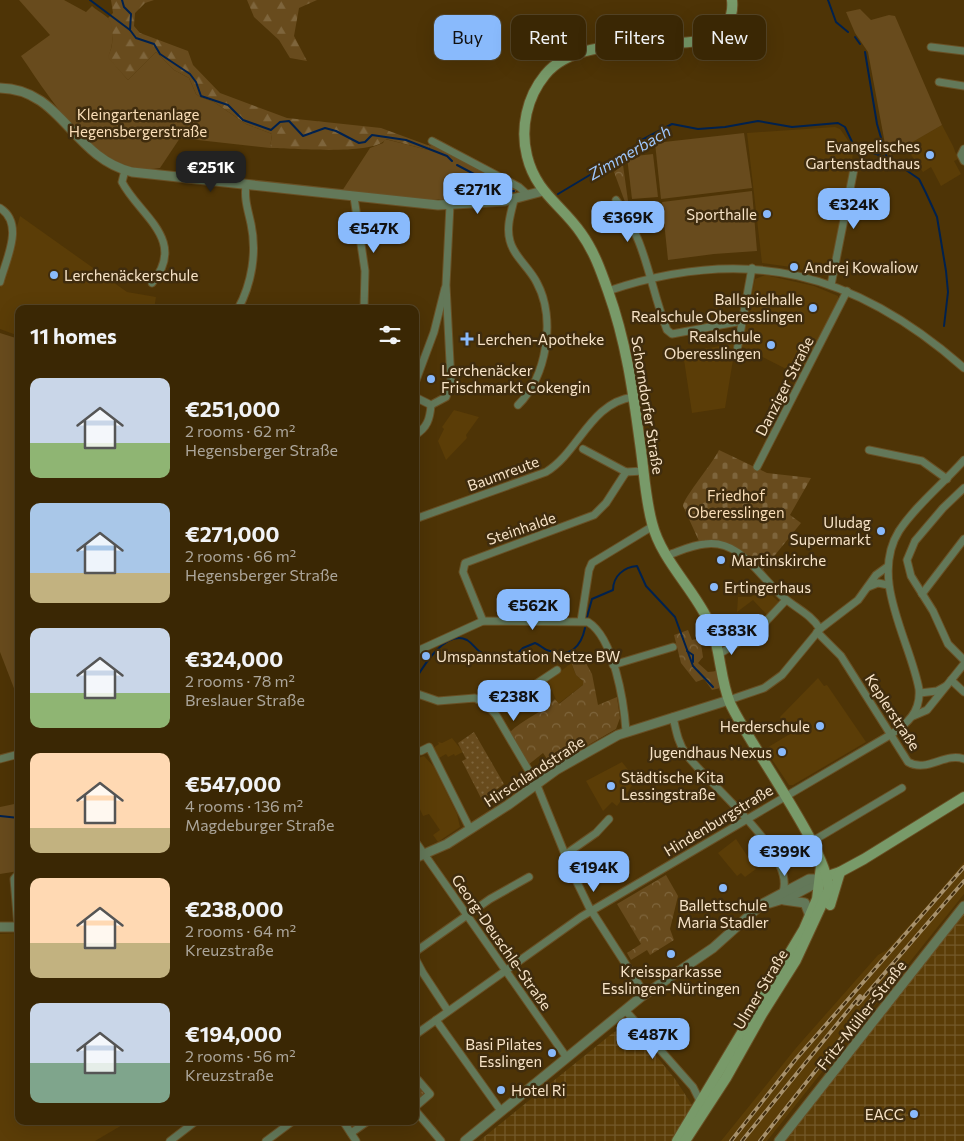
<!DOCTYPE html>
<html lang="en">
<head>
<meta charset="utf-8">
<style>
	body { margin:0; font-family:Commissioner,sans-serif; background:#412f0e; color:#f1f3f6; height:100vh; display:flex; flex-direction:column; font-size:19px; white-space:nowrap }
	* { box-sizing:border-box; margin:0 }
	p { font-size:16px; color:#aba59a }
	.icon { flex:none; width:28px; height:28px; fill:none; stroke:currentColor; stroke-width:2; stroke-linecap:round; stroke-linejoin:round }
	.map { position:relative; flex:1; overflow:hidden }
	.panel { position:absolute; left:15px; top:305px; width:404px; height:820px; display:flex; flex-direction:column; background:#3a2704; border-radius:10px; box-shadow:0 5px 20px #0002,0 0 0 1px #544426 }
	.panel>* { flex:none }
	.guide { position:absolute; left:434px; top:15px; width:455px; height:45px; display:flex; gap:10px }
	.price { position:absolute; translate:-50% -42px; padding:0 11px; border-radius:10px; background:#89bafc; color:#111; font-size:16px; line-height:32px; filter:drop-shadow(0 1px 2px #0008) }
	.price::after { content:''; position:absolute; left:50%; top:30px; width:15px; height:11px; margin-left:-8px; background:inherit; clip-path:polygon(0 0,100% 0,50% 100%) }
	.price.on { background:#222; color:#fff }
	ul { padding:0; list-style:none }
	li { display:flex; align-items:center; gap:15px; height:125px; padding:0 15px }
	li span { display:grid; place-items:center; flex:none; width:140px; height:100px; border-radius:10px; color:#555 }
	li>.icon { margin-inline-start:auto }
	span .icon { width:60px; height:60px; fill:#fffc; stroke-width:1 }
	li b { font-size:21px }
	h2 { display:flex; justify-content:space-between; align-items:center; height:60px; padding:0 15px; font-size:21px }
	.tag { padding:0 18px; border-radius:10px; background:#3a2704; box-shadow:0 5px 20px #0002,0 0 0 1px #544426; font-size:18px; line-height:45px }
	.tag.on { background:#89bafc; color:#111 }
	.map>svg:first-child { display:block }
	.built { fill:#5b3d07 }
	.industrial { fill:url(#industrial-grid) }
	.grass { fill:url(#grass-dots) }
	.forest { fill:url(#forest-firs) }
	.cemetery { fill:url(#cemetery-stones) }
	.park { fill:url(#park-crowns) }
	.garden { fill:#684b1d }
	.lines { fill:none; stroke-linecap:round; stroke-linejoin:round }
	.stream { stroke:#00214e; stroke-width:2 }
	.minor-casing { stroke:#695025; stroke-width:9 }
	.tertiary-casing { stroke:#695025; stroke-width:11 }
	.secondary-casing { stroke:#695025; stroke-width:12 }
	.minor { stroke:#637859; stroke-width:7 }
	.tertiary { stroke:#637859; stroke-width:9 }
	.secondary { stroke:#789a69; stroke-width:10 }
	.rail-casing { stroke:#a7916c; stroke-width:4 }
	.rail { stroke:#3f2c0e; stroke-width:2; stroke-dasharray:5.5; stroke-linecap:butt }
	.poi-dot { fill:#89bafc; stroke:#3f2c0e; stroke-width:2 }
	.labels { text-anchor:middle; dominant-baseline:central; stroke-width:5; stroke-linejoin:round; paint-order:stroke }
	.park-label { font-size:15px; fill:#fadeb8; stroke:#3f2c0e }
	.poi-label { font-size:15px; fill:#f7e3c7; stroke:#3f2c0e; text-anchor:end }
	.street-label { font-size:15px; fill:#f7e3c7; stroke:#3f2c0e }
	.water-label { font-size:16px; font-style:italic; fill:#9ec6fc; stroke:#3f2c0e }
</style>
</head>
<body>
<div class="map">
<svg width="964" height="1141" viewBox="0 0 964 1141">
	<defs>
		<pattern id="industrial-grid" width="8" height="8" patternUnits="userSpaceOnUse" patternTransform="scale(1.25)"><rect width="8" height="8" fill="#5b3d07"/><path d="M0 4h8M4 0v8" fill="none" stroke="#73592a"/></pattern>
		<pattern id="grass-dots" width="8" height="8" patternUnits="userSpaceOnUse" patternTransform="scale(1.25)"><rect width="8" height="8" fill="#684b1d"/><path d="M2 2h.1M6 6h.1" fill="none" stroke="#7e653c" stroke-width="1.8" stroke-linecap="round"/></pattern>
		<pattern id="forest-firs" width="22" height="20" patternUnits="userSpaceOnUse" patternTransform="scale(1.25)"><rect width="22" height="20" fill="#684b1d"/><path d="M5 1l3.5 6h-7zM16 11l3.5 6h-7z" fill="#7e653c"/></pattern>
		<pattern id="cemetery-stones" width="16" height="16" patternUnits="userSpaceOnUse" patternTransform="scale(1.25)"><rect width="16" height="16" fill="#684b1d"/><path d="M2 7V4a2 2 0 0 1 4 0v3zM10 15v-3a2 2 0 0 1 4 0v3z" fill="#7e653c"/></pattern>
		<pattern id="park-crowns" width="20" height="18" patternUnits="userSpaceOnUse" patternTransform="scale(1.25)"><rect width="20" height="18" fill="#684b1d"/><path d="M2 6a3 3 0 1 1 6 0M12 15a3 3 0 1 1 6 0" fill="none" stroke="#7e653c"/></pattern>
	</defs>
	<rect width="100%" height="100%" fill="#4e3406"/>
	<!-- built -->
	<g class="built">
		<path d="M942 125 953 146 958 159 954 161 961 174 941 186 931 167 923 172 905 146Z"/>
		<path d="M835 127 840 129 854 149 829 275 827 276 791 267 762 263 747 133Z"/>
		<path d="M20 216 127 292 156 297 154 309H19V336L0 329V288Z"/>
		<path d="M765 275 814 286 838 296V302L800 376 741 346 734 354 725 408 692 413 683 353 735 343 743 336 755 279Z"/>
		<path d="M454 410 479 417 466 435 467 438 446 460 438 441 444 429 442 427Z"/>
		<path d="M763 587 779 602 778 608 769 617 753 600 737 612 738 597H751Z"/>
		<path d="M571 663 576 675 583 681V685L558 704 548 682Z"/>
		<path d="M818 678 824 686 827 685 866 742 793 785H789L765 749 790 734 780 717Z"/>
		<path d="M452 738 463 752 455 756 454 754 448 757 446 754 439 758 433 748 439 744 438 742 442 743Z"/>
		<path d="M424 756 434 767 457 814 460 827 438 842 433 835 440 830 429 814 423 816 415 798V759Z"/>
		<path d="M622 762 636 780 617 806 612 802 603 811 586 781Z"/>
		<path d="M736 839 756 869 745 877 741 873 737 876 718 853Z"/>
		<path d="M964 862V894L767 1141H721L796 1048 878 955 887 950 933 899Z"/>
		<path d="M19 933V1121H129L95 1141H0V934Z"/>
	</g>
	<!-- industrial -->
	<g class="industrial">
		<path d="M964 913V1141H785L830 1084Z"/>
		<path d="M632 1026 675 1079 692 1105 671 1141H479L614 1032Z"/>
	</g>
	<!-- grass -->
	<g class="grass">
		<path d="M474 732 504 784 482 800 462 761 466 759 458 743Z"/>
		<path d="M418 1083 427 1094 415 1105V1086Z"/>
	</g>
	<!-- forest -->
	<g class="forest">
		<path d="M111 0H154L145 3 135 13 134 26 140 33 188 51 193 65 220 93 287 118 381 128 430 146 428 150 386 139C374 156 291 148 270 148L272 134 246 124 214 102 200 97 196 94 189 78 174 70 156 52 128 80 107 57C115 46 113 30 108 18L113 13Z"/>
		<path d="M247 0H317L299 8 294 36 307 61 290 58 279 40 254 17Z"/>
	</g>
	<!-- cemetery -->
	<path class="cemetery" d="M719 450 767 473 811 478 790 515 801 523 762 571C744 550 727 539 699 541L683 506C684 497 713 463 719 450Z"/>
	<!-- park -->
	<g class="park">
		<path d="M623 165 628 201 625 202 614 172Z"/>
		<path d="M688 630 692 640 700 638 703 657 698 663 708 672 718 671 720 688 712 690 704 679 696 682 681 663 674 635Z"/>
		<path d="M582 656 592 674 598 705 617 697 620 718 616 729 552 766 543 753 528 765 509 733C523 719 542 713 555 699L559 704 583 685V681L576 675 571 662Z"/>
		<path d="M666 875 678 896 670 929 674 940 650 955 647 950 631 960 627 953 641 944 617 904Z"/>
	</g>
	<!-- garden -->
	<g class="garden">
		<path d="M19 0H64L86 12 92 6C96 10 104 14 108 18 115 27 113 48 108 57L128 80 156 52 174 70 189 78 196 94 200 97 214 102 246 124 272 134 270 148 180 138 160 168C99 178 51 100 21 56L50 35Z"/>
		<path d="M860 9 871 20 889 15 895 16 942 125 890 155 885 144 868 52 855 33 846 12Z"/>
		<path d="M744 133 752 188 661 199 655 143Z"/>
		<path d="M385 139 428 150 432 143 517 187 516 192 453 199H426L342 191 370 148 383 143Z"/>
		<path d="M653 154 658 197 632 199 627 157Z"/>
		<path d="M752 191 757 251 714 254 668 260 662 202Z"/>
		<path d="M0 333 19 339V695L17 696 0 652Z"/>
		<path d="M19 803V871L0 874V807Z"/>
	</g>
	<g class="lines">
		<!-- stream -->
		<g class="stream">
			<path d="M90 0 130 30"/>
			<path d="M122 0 124 7 131 14 130 30 136 38 154 44 160 54 190 74 196 82 201 96 228 105 243 120 271 130 280 122 289 121 303 136 325 128 336 131 359 143 365 142 372 135 406 140 447 156 452 161"/>
			<path d="M828 0 836 22 848 32"/>
			<path d="M855 37 860 44"/>
			<path d="M865 52 877 124 887 158"/>
			<path d="M457 165 474 174 486 187 501 192 514 191"/>
			<path d="M558 194 635 148 638 142 672 124 698 129 725 127 758 121 792 127 838 123 845 127 854 146 887 158 893 165 903 168 919 179 926 193 937 217 946 271 948 292 944 326"/>
			<path d="M587 617 592 599 613 590C613 576 624 567 637 566L646 586 675 617 693 666 713 687"/>
			<path d="M687 651 693 655V662"/>
			<path d="M415 680C424 665 446 629 467 640 472 643 475 648 479 651 487 657 504 659 514 657L523 648 535 643C541 645 544 650 550 651 570 658 581 647 585 628"/>
			<path d="M0 816 19 818"/>
		</g>
		<!-- minor casing -->
		<g class="minor-casing">
			<g id="minor">
				<path d="M931 47 964 51"/>
				<path d="M939 82 964 86"/>
				<path d="M432 141 519 187 528 195"/>
				<path d="M964 149 961 155 964 161"/>
				<path d="M125 170 122 182C139 215 188 240 152 283"/>
				<path d="M354 197 365 271 364 309"/>
				<path d="M514 200C511 213 506 227 510 241 514 257 530 268 537 283 556 318 547 377 518 405"/>
				<path d="M616 200C647 242 649 284 667 330L672 334 742 321"/>
				<path d="M0 208C25 224 6 259 0 282"/>
				<path d="M831 285 854 169"/>
				<path d="M608 291C748 244 855 272 964 368"/>
				<path d="M238 309C252 283 257 252 251 224 248 210 244 199 246 185"/>
				<path d="M736 356 752 268"/>
				<path d="M415 383 434 332 445 288"/>
				<path d="M415 397 431 405"/>
				<path d="M431 405 446 397 451 382 446 285 450 205"/>
				<path d="M415 435C427 428 430 419 431 405"/>
				<path d="M583 449 626 472 643 471"/>
				<path d="M869 450 922 461 947 479"/>
				<path d="M757 467 847 291"/>
				<path d="M964 488 943 508 915 541 907 560 911 576 933 611 948 644 964 660"/>
				<path d="M415 519 546 472C579 452 590 403 633 397"/>
				<path d="M668 555C680 551 692 545 705 544 740 539 759 576 782 596 795 608 811 614 820 629"/>
				<path d="M868 587 878 583 888 585"/>
				<path d="M922 594 964 539"/>
				<path d="M483 621 463 572 465 563 594 515 606 503 626 472"/>
				<path d="M581 621 589 570 592 563 653 526"/>
				<path d="M817 632 841 656 908 762C927 773 945 752 964 759"/>
				<path d="M415 652 483 621 588 622C614 638 624 702 626 731"/>
				<path d="M719 654 756 632 786 600"/>
				<path d="M613 665 673 647"/>
				<path d="M951 680 964 692"/>
				<path d="M415 693 438 701 475 698 486 704 496 715 536 783 573 874 589 907 645 994"/>
				<path d="M920 693 937 691 946 686"/>
				<path d="M729 700 764 688 782 675 820 629 858 600 876 575 887 567"/>
				<path d="M490 708 527 690 557 670"/>
				<path d="M913 716 927 710 964 664"/>
				<path d="M673 717C676 730 678 743 686 754 707 783 796 853 783 892"/>
				<path d="M421 751 429 747 470 829"/>
				<path d="M0 759 19 754"/>
				<path d="M415 841 567 1058"/>
				<path d="M811 842 902 788"/>
				<path d="M566 854 596 833 609 819"/>
				<path d="M18 927 14 879 19 873"/>
				<path d="M415 952 490 899 529 877"/>
				<path d="M415 958 423 973 448 1011"/>
				<path d="M625 1010 693 1087 700 1101"/>
				<path d="M436 1020 501 1111"/>
				<path d="M415 1035 581 917 890 735C907 724 921 712 919 689 910 640 869 579 899 531 916 505 943 484 964 460"/>
				<path d="M415 1083 418 1080 430 1094 415 1107"/>
				<path d="M415 1110 441 1141"/>
				<path d="M343 1121 356 1141"/>
				<path d="M351 1133 368 1121"/>
				<path d="M170 1141 196 1121"/>
				<path d="M266 1141 293 1121"/>
			</g>
		</g>
		<!-- tertiary casing -->
		<g class="tertiary-casing">
			<g id="tertiary">
				<path d="M0 88C62 89 72 157 132 172L438 205 505 201 543 191"/>
				<path d="M415 858 447 844 508 805 556 770 618 735 729 700"/>
				<path d="M784 900 805 903 810 916"/>
				<path d="M770 903C788 898 806 890 821 879"/>
				<path d="M0 927H19"/>
				<path d="M465 1141 641 997 713 948 762 904 809 879H821"/>
				<path d="M779 1141 964 906"/>
			</g>
		</g>
		<!-- secondary casing -->
		<g class="secondary-casing">
			<g id="secondary">
				<path d="M822 878 840 872 864 859 964 797"/>
				<path d="M830 905 840 872"/>
				<path d="M677 1141 804 929 817 899 821 866"/>
				<path d="M685 1141 726 1078 762 1014 796 960 828 891C833 857 748 743 730 703 719 677 721 646 708 620 692 587 661 559 652 523 645 497 644 470 640 443 633 391 626 341 608 291 601 271 594 251 581 233 561 204 536 193 527 156 520 128 527 97 545 75 579 33 661 51 709 39 725 32 734 18 732 0"/>
			</g>
		</g>
		<!-- minor -->
		<use href="#minor" class="minor"/>
		<!-- tertiary -->
		<use href="#tertiary" class="tertiary"/>
		<!-- secondary -->
		<use href="#secondary" class="secondary"/>
		<!-- rail casing -->
		<g class="rail-casing">
			<g id="rail">
				<path d="M858 1004 964 881"/>
				<path d="M731 1141 796 1059 964 867"/>
				<path d="M742 1141 860 996"/>
				<path d="M760 1141 881 988"/>
			</g>
		</g>
		<!-- rail -->
		<use href="#rail" class="rail"/>
	</g>
	<!-- markers -->
	<g class="poi-dot">
		<circle cx="930" cy="155" r="5"/>
		<circle cx="767" cy="214" r="5"/>
		<circle cx="794" cy="267" r="5"/>
		<circle cx="54" cy="275" r="5"/>
		<circle cx="813" cy="308" r="5"/>
		<path d="M464.5 331.5h5v5h5v5h-5v5h-5v-5h-5v-5h5z"/>
		<circle cx="771" cy="345" r="5"/>
		<circle cx="431" cy="379" r="5"/>
		<circle cx="881" cy="531" r="5"/>
		<circle cx="721" cy="560" r="5"/>
		<circle cx="714" cy="587" r="5"/>
		<circle cx="426" cy="656" r="5"/>
		<circle cx="820" cy="726" r="5"/>
		<circle cx="782" cy="752" r="5"/>
		<circle cx="611" cy="786" r="5"/>
		<circle cx="723" cy="888" r="5"/>
		<circle cx="671" cy="954" r="5"/>
		<circle cx="552" cy="1053" r="5"/>
		<circle cx="501" cy="1090" r="5"/>
		<circle cx="914" cy="1114" r="5"/>
	</g>
	<g class="labels">
		<!-- park labels -->
		<g class="park-label">
			<text x="138" y="114">Kleingartenanlage<tspan x="138" dy="17">Hegensbergerstraße</tspan></text>
			<text x="736" y="495">Friedhof<tspan x="736" dy="17">Oberesslingen</tspan></text>
		</g>
		<!-- poi labels -->
		<g class="poi-label">
			<text x="920" y="146">Evangelisches<tspan x="920" dy="17">Gartenstadthaus</tspan></text>
			<text x="757" y="214">Sporthalle</text>
			<text x="804" y="267" text-anchor="start">Andrej Kowaliow</text>
			<text x="64" y="275" text-anchor="start">Lerchenäckerschule</text>
			<text x="803" y="299">Ballspielhalle<tspan x="803" dy="17">Realschule Oberesslingen</tspan></text>
			<text x="761" y="336">Realschule<tspan x="761" dy="17">Oberesslingen</tspan></text>
			<text x="477" y="339" text-anchor="start">Lerchen-Apotheke</text>
			<text x="441" y="370" text-anchor="start">Lerchenäcker<tspan x="441" dy="17">Frischmarkt Cokengin</tspan></text>
			<text x="871" y="522">Uludag<tspan x="871" dy="17">Supermarkt</tspan></text>
			<text x="731" y="560" text-anchor="start">Martinskirche</text>
			<text x="724" y="587" text-anchor="start">Ertingerhaus</text>
			<text x="436" y="656" text-anchor="start">Umspannstation Netze BW</text>
			<text x="810" y="726">Herderschule</text>
			<text x="772" y="752">Jugendhaus Nexus</text>
			<text x="621" y="777" text-anchor="start">Städtische Kita<tspan x="621" dy="17">Lessingstraße</tspan></text>
			<text x="723" y="905" text-anchor="middle">Ballettschule<tspan x="723" dy="17">Maria Stadler</tspan></text>
			<text x="671" y="971" text-anchor="middle">Kreissparkasse<tspan x="671" dy="17">Esslingen-Nürtingen</tspan></text>
			<text x="542" y="1044">Basi Pilates<tspan x="542" dy="17">Esslingen</tspan></text>
			<text x="511" y="1090" text-anchor="start">Hotel Ri</text>
			<text x="904" y="1114">EACC</text>
		</g>
		<!-- street labels -->
		<g class="street-label">
			<text transform="translate(784 386) rotate(-63)">Danziger Straße</text>
			<text transform="translate(648 405) rotate(81)">Schorndorfer Straße</text>
			<text transform="translate(503 473) rotate(-20)">Baumreute</text>
			<text transform="translate(521 528) rotate(-19)">Steinhalde</text>
			<text transform="translate(893 712) rotate(57)">Keplerstraße</text>
			<text transform="translate(534 771) rotate(-33)">Hirschlandstraße</text>
			<text transform="translate(718 820) rotate(-31)">Hindenburgstraße</text>
			<text transform="translate(502 942) rotate(55)">Georg-Deuschle-Straße</text>
			<text transform="translate(760 989) rotate(-59)">Ulmer Straße</text>
			<text transform="translate(861 1015) rotate(-52)">Fritz-Müller-Straße</text>
		</g>
		<!-- water labels -->
		<g class="water-label">
			<text transform="translate(629 152) rotate(-30)">Zimmerbach</text>
		</g>
	</g>
</svg>
<b class="price on" style="left:211px;top:193px">€251K</b>
<b class="price" style="left:478px;top:215px">€271K</b>
<b class="price" style="left:854px;top:230px">€324K</b>
<b class="price" style="left:628px;top:243px">€369K</b>
<b class="price" style="left:374px;top:254px">€547K</b>
<b class="price" style="left:533px;top:631px">€562K</b>
<b class="price" style="left:732px;top:656px">€383K</b>
<b class="price" style="left:514px;top:722px">€238K</b>
<b class="price" style="left:785px;top:877px">€399K</b>
<b class="price" style="left:594px;top:893px">€194K</b>
<b class="price" style="left:653px;top:1060px">€487K</b>
<div class="guide">
<a class="tag on">Buy</a>
<a class="tag">Rent</a>
<a class="tag">Filters</a>
<a class="tag">New</a>
</div>
<section class="panel">
<h2>11 homes<svg class="icon" aria-label="filters" viewBox="0 0 24 24"><path d="M4 7h16M4 17h16"/><circle cx="9" cy="7" r="2"/><circle cx="15" cy="17" r="2"/></svg></h2>
<ul>
<li><span style="background:linear-gradient(#c9d6e8 65%,#8fb573 0)"><svg class="icon" aria-label="home" viewBox="0 0 24 24"><path d="M3 11l9-7 9 7M6 9v11h12V9"/></svg></span><div><b>€251,000</b><p>2 rooms · 62 m²</p><p>Hegensberger Straße</p></div></li>
<li><span style="background:linear-gradient(#a9c7e8 70%,#c2b280 0)"><svg class="icon" aria-label="home" viewBox="0 0 24 24"><path d="M3 11l9-7 9 7M6 9v11h12V9"/></svg></span><div><b>€271,000</b><p>2 rooms · 66 m²</p><p>Hegensberger Straße</p></div></li>
<li><span style="background:linear-gradient(#c9d6e8 65%,#8fb573 0)"><svg class="icon" aria-label="home" viewBox="0 0 24 24"><path d="M3 11l9-7 9 7M6 9v11h12V9"/></svg></span><div><b>€324,000</b><p>2 rooms · 78 m²</p><p>Breslauer Straße</p></div></li>
<li><span style="background:linear-gradient(#ffd9b3 75%,#c2b280 0)"><svg class="icon" aria-label="home" viewBox="0 0 24 24"><path d="M3 11l9-7 9 7M6 9v11h12V9"/></svg></span><div><b>€547,000</b><p>4 rooms · 136 m²</p><p>Magdeburger Straße</p></div></li>
<li><span style="background:linear-gradient(#ffd9b3 65%,#c2b280 0)"><svg class="icon" aria-label="home" viewBox="0 0 24 24"><path d="M3 11l9-7 9 7M6 9v11h12V9"/></svg></span><div><b>€238,000</b><p>2 rooms · 64 m²</p><p>Kreuzstraße</p></div></li>
<li><span style="background:linear-gradient(#c9d6e8 60%,#7fa58c 0)"><svg class="icon" aria-label="home" viewBox="0 0 24 24"><path d="M3 11l9-7 9 7M6 9v11h12V9"/></svg></span><div><b>€194,000</b><p>2 rooms · 56 m²</p><p>Kreuzstraße</p></div></li>
</ul>
</section>
</div>
</body>
</html>
